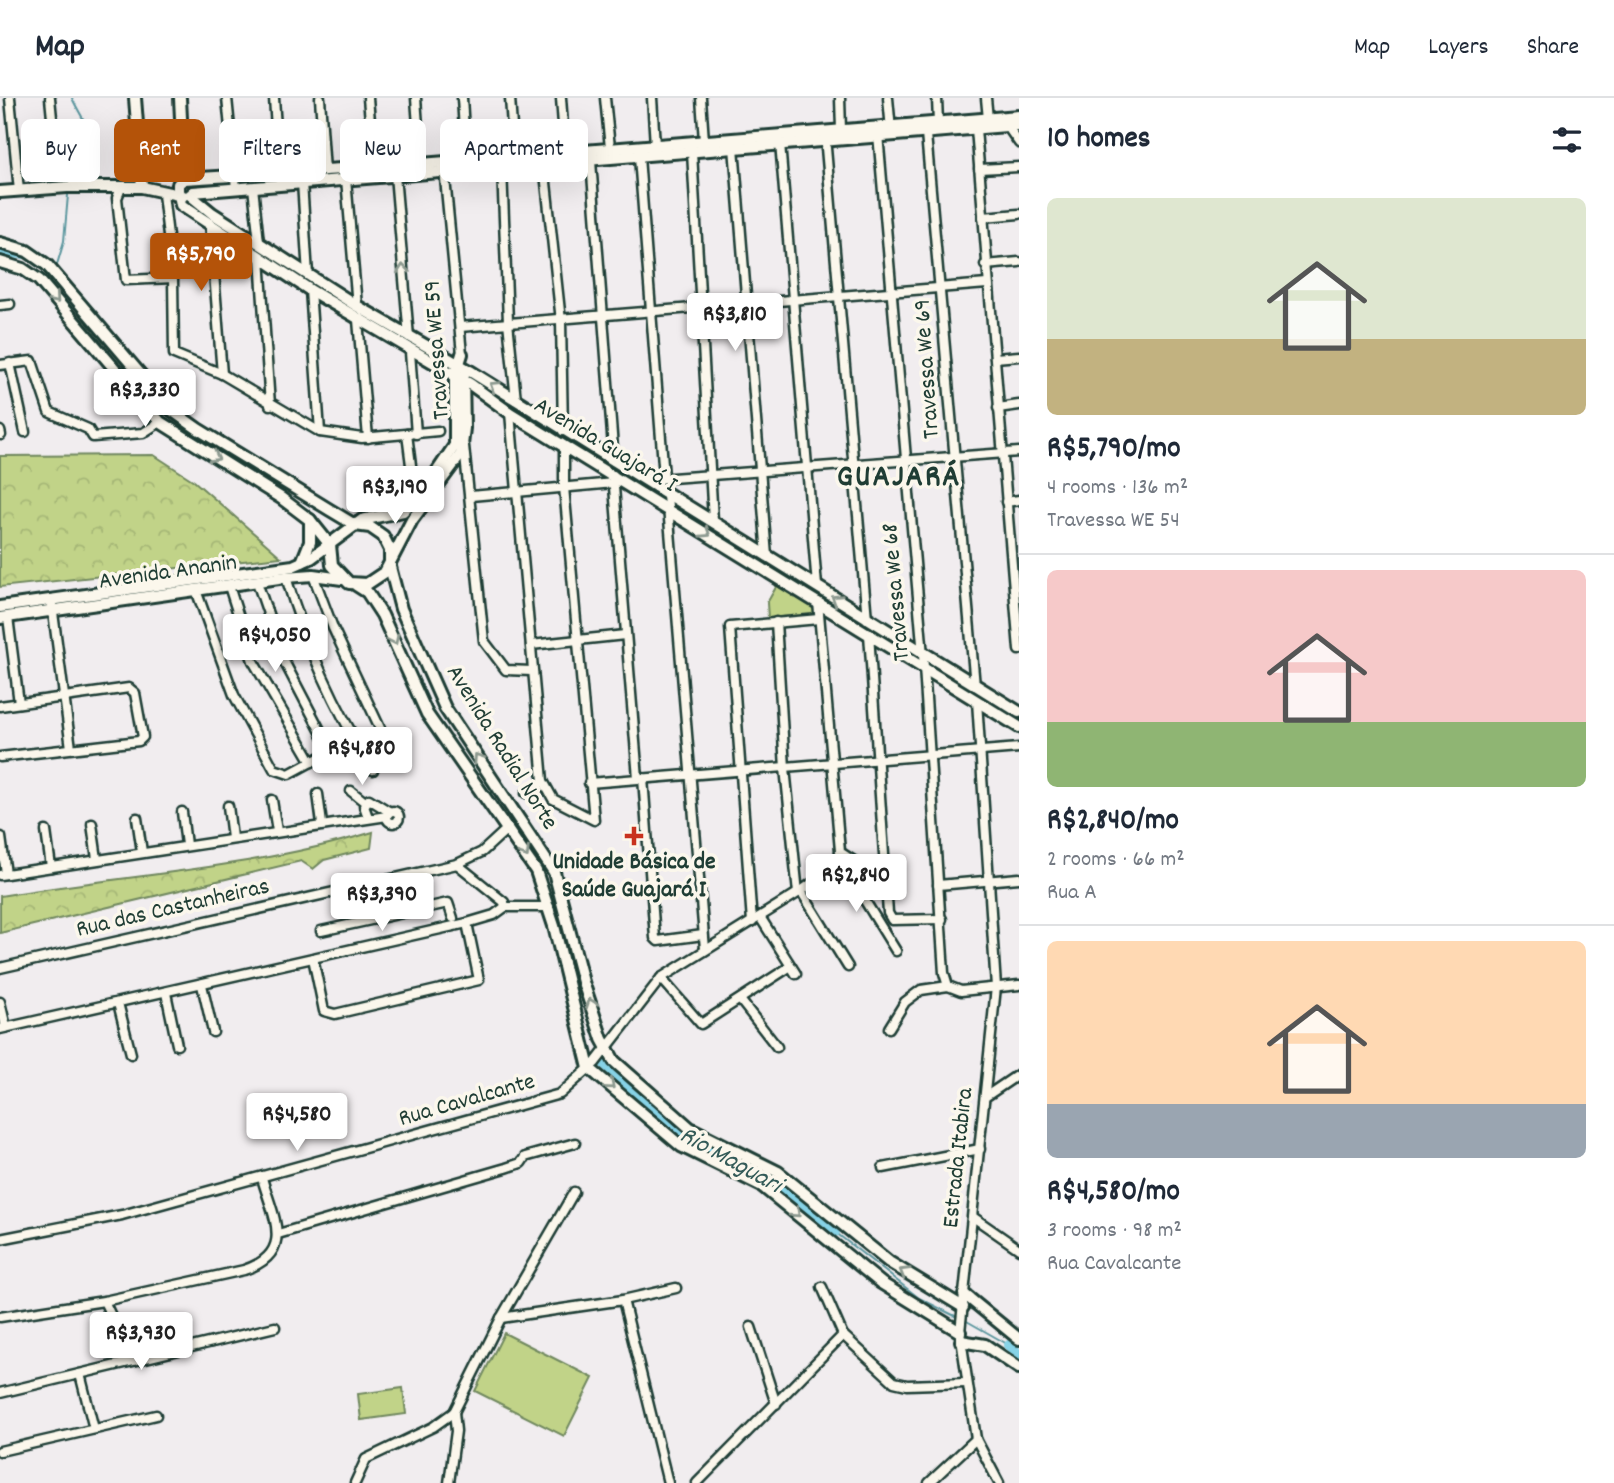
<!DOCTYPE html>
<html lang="en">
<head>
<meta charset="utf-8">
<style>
	body { margin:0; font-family:Dekko,sans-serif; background:#f2f2f3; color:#1f2937; height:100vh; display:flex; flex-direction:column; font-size:26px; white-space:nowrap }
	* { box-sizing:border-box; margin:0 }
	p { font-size:23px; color:#747a83 }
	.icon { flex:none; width:38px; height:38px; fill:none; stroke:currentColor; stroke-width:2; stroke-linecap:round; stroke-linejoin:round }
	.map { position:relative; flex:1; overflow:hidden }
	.details { display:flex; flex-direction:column; background:#fff; width:595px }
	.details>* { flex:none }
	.guide { position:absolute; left:21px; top:21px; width:665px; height:63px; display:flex; gap:14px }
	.price { position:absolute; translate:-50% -60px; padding:0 16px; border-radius:7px; background:#fff; color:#222; font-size:23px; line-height:46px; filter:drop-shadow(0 2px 4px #0008) }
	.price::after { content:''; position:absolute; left:50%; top:42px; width:21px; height:16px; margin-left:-10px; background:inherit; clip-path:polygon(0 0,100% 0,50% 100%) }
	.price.active { background:#b45309; color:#fff }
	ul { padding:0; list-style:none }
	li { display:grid; align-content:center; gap:14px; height:371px; padding:0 28px }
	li+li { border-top:2px solid #e0e1e3 }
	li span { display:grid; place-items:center; height:217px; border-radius:10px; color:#555 }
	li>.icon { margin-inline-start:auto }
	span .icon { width:126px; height:126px; fill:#fffc; stroke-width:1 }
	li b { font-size:30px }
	h2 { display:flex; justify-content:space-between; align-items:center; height:84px; padding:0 28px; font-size:30px }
	.pill { padding:0 24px; border-radius:10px; background:#fff; box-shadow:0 7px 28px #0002; font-size:24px; line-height:63px }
	.pill.active { background:#b45309; color:#fff }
	header { display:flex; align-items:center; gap:42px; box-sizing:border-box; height:98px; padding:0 35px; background:#fff; border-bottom:2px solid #e0e1e3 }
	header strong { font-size:33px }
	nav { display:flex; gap:38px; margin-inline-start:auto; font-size:24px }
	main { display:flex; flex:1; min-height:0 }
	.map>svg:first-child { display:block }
	.forest { fill:url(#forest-crowns); stroke:#70885e; stroke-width:2 }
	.green { fill:#c1d388; stroke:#70885e; stroke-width:2 }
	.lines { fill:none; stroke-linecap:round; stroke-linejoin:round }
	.stream { stroke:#5d979f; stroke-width:2 }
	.river { stroke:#87d3e7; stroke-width:10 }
	.minor-casing { stroke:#1f3d34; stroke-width:13 }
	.major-casing { stroke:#1f3d34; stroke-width:16 }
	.minor { stroke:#fbf7ec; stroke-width:8 }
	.major { stroke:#fbf7ec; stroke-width:10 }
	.oneway { stroke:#8d9a90 }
	.poi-dot { fill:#c8321e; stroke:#fbf7ec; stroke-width:2.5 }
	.labels { text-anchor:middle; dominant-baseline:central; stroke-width:7; stroke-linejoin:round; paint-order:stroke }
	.street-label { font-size:24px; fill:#1f3d34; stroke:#fbf7ec }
	.poi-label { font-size:24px; font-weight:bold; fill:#1f3d34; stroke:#fbf7ec }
	.water-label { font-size:26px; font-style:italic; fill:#345b58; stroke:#fbf7ec }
	.district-label { font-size:32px; font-weight:bold; letter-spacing:2px; fill:#1f3d34; stroke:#fbf7ec }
</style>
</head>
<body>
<header>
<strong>Map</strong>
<nav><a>Map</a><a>Layers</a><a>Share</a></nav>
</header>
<main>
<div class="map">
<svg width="1019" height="1385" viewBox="0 0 1019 1385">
	<defs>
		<pattern id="forest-crowns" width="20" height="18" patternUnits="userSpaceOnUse" patternTransform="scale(1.75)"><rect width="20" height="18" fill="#c1d388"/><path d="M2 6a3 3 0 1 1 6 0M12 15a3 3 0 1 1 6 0" fill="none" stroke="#a5b676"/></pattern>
	</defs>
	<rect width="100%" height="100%" fill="#f1edef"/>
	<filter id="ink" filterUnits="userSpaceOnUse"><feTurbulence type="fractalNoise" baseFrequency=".0143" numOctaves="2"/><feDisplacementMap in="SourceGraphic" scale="14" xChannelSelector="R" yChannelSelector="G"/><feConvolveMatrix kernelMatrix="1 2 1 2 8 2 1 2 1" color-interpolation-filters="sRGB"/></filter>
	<g filter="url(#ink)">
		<!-- forest -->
		<g class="forest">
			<path d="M154 357 194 383 281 459 0 489V358Z"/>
			<path d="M373 734 371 750 324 762 313 771 301 763 0 835V798C125 777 251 771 373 734Z"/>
		</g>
		<!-- green -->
		<g class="green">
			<path d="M779 484 814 505V517L768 520 767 505Z"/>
			<path d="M504 1235 593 1280 564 1338 475 1293Z"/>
			<path d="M403 1290 406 1316 361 1322 358 1296Z"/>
		</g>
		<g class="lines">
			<!-- stream -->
			<g class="stream">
				<path d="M72 0C91 39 105 43 75 80"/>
				<path d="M56 170 64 143 68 97"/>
				<path d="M835 1134 919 1200 957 1219"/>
				<path d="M965 1222 1009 1247"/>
			</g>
			<!-- river -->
			<g class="river">
				<path d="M0 155 27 156"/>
				<path d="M598 960 681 1039 772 1081 835 1134"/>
				<path d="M1009 1247 1019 1256"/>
			</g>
			<!-- minor casing -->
			<g class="minor-casing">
				<g id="minor">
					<path d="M10 0 19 93"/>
					<path d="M50 0 53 30 80 69"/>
					<path d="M227 0 236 90"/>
					<path d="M274 0 279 76"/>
					<path d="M320 0 325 73"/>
					<path d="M368 0 374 68"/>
					<path d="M416 0 421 70"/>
					<path d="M462 0 466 65"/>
					<path d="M510 0 514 58"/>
					<path d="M561 0 565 54"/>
					<path d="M605 0 610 50"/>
					<path d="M652 0 655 47"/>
					<path d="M701 0 704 43"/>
					<path d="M840 0 841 32"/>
					<path d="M888 0 891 32"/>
					<path d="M937 0 938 25"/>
					<path d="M986 0 988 21"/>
					<path d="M1005 25 1019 45"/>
					<path d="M976 31 1019 552"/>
					<path d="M878 36 924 569 944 875 948 888"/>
					<path d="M926 36 975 588"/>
					<path d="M780 45 817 488"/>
					<path d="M734 49 767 458"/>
					<path d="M826 50 867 521"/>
					<path d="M692 54 713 423"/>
					<path d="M639 59 664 379"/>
					<path d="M591 63 614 363"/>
					<path d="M544 66 561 223 563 333"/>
					<path d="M444 70 462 256"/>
					<path d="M502 70 508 224 516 302"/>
					<path d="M979 71 1019 69"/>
					<path d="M395 77 409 239"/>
					<path d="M346 81 357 208"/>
					<path d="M302 84 308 177"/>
					<path d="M253 89 259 144"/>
					<path d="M121 90 117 100 126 182 173 180"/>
					<path d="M163 96 173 180 174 256 222 276 320 334 362 340 438 333"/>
					<path d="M983 119 1019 116"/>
					<path d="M210 125 222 276"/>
					<path d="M260 160 270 307"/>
					<path d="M985 167 1019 164"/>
					<path d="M310 192 320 334"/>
					<path d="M0 207 10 206"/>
					<path d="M358 222 368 340"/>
					<path d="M460 229 987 186"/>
					<path d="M410 254 416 336"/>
					<path d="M995 260 1019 258"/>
					<path d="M10 265 25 334"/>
					<path d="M0 267 32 263 49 314 88 331 93 339 143 335 160 324"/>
					<path d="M998 310 1019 307"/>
					<path d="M510 315 543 683 553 701 594 722 564 389V349"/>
					<path d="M0 333 1 337"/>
					<path d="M407 336 412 375"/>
					<path d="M464 348 484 543 506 572 532 573"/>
					<path d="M613 377 638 680"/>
					<path d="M645 382 1019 354"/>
					<path d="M667 397 705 851"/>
					<path d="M471 398 614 385"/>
					<path d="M1006 404 1019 402"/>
					<path d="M313 477 333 530 395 662"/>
					<path d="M286 479C306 547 336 612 373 672"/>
					<path d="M257 484 285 565 331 653"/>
					<path d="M229 488 253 563 312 664"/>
					<path d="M196 492 234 597 274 671 289 676 354 641"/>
					<path d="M818 504 841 764 896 853"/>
					<path d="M52 507 71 650"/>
					<path d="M8 519 19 605"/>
					<path d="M776 524 785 670 798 795"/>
					<path d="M869 536 888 815 892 822 942 821"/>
					<path d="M531 547 625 537"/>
					<path d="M977 603 996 889 960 1234 976 1341 999 1385"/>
					<path d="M0 608 129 590 135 595 143 639 139 643 0 659"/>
					<path d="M643 680 655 840 658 843 703 837"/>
					<path d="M589 685 1019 650"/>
					<path d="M351 693 365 704"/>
					<path d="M526 695 543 683"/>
					<path d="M318 696 322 726"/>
					<path d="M272 702 277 733"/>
					<path d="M228 708 232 740"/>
					<circle cx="393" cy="719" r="6"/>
					<path d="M182 714 186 747"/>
					<path d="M368 719 364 708 369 701 390 714"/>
					<path d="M137 720 142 754"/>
					<path d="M92 726 97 761"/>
					<path d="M46 733 51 769"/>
					<path d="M1 739 6 776"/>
					<path d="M840 754 863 769 886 767"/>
					<path d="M457 766 504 804 505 809"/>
					<path d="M0 777 387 718"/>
					<path d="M938 787 1019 780"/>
					<path d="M801 793 848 869"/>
					<path d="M505 809H549"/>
					<path d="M760 819 796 876"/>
					<path d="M752 824 730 529 819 521"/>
					<path d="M321 833 448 805 453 820"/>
					<path d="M313 860 324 913 335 916 479 882 467 825"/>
					<path d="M0 870 457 766 482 754 508 730"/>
					<path d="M661 880 701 926 791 868"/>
					<path d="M202 887 213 934"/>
					<path d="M166 895 177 947"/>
					<path d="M741 903 777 949"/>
					<path d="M0 904 6 929"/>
					<path d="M118 905 131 956"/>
					<path d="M889 930 905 904 921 892 948 888 961 893 1019 887"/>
					<path d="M0 931 467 825 494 817 505 809"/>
					<path d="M985 999 1019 976"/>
					<path d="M883 1070 980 1051"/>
					<path d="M973 1119 1019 1151"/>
					<path d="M278 1136 506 1070 521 1065 525 1059 575 1045"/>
					<path d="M0 1141 122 1117 560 996 595 965 661 880 801 793 841 764"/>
					<path d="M822 1189 843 1237 894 1284 907 1287 966 1285"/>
					<path d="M623 1202 668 1385"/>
					<path d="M104 1203 113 1222 140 1260"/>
					<path d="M0 1219 104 1203 244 1172C296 1155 273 1119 262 1080"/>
					<path d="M501 1220 623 1202 676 1190"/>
					<path d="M751 1229 776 1306"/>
					<path d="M80 1276 94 1331"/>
					<path d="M0 1295 275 1229"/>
					<path d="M0 1353 156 1317"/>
					<path d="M355 1385 366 1361 433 1329 454 1314 501 1220 574 1094"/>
					<path d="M449 1385 456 1333 454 1314"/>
					<path d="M697 1385 843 1237"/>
					<path d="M929 1385 976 1341"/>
				</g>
			</g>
			<!-- major casing -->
			<g class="major-casing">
				<g id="major">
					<path d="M135 0 142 89"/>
					<path d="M180 0 184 81"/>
					<path d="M0 94 67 89H142L183 98"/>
					<path d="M193 94 1019 27"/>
					<path d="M178 95V86L184 81 421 66 1019 18"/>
					<path d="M179 96 181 107 310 192 470 286 510 315 1019 629"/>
					<path d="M190 97 212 115 357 208 470 273 1019 614"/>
					<path d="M0 145 27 153 47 167 170 311 198 331 330 412 355 427 370 429 383 438 390 452V469L401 511 445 610 554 774 583 884 602 941 614 963 690 1030 778 1074 889 1164 963 1209"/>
					<path d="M0 164 23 171 39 182 160 324 281 400 310 422 330 447"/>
					<path d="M330 447 332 467 349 485 367 486 385 474 412 422 461 356 464 330 463 278"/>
					<path d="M302 464 310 444V422"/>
					<path d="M356 487 367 494 382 517 427 616 536 773 554 828 589 970 681 1048 762 1088 881 1185 960 1234"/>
					<path d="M0 509 293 468 311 460 362 422 403 413 428 387 455 347V278L462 256"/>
					<path d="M0 520 286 479 313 477 342 481"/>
					<path d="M964 1196 1019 1241"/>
					<path d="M961 1243 985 1247 1019 1270"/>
				</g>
			</g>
			<!-- minor -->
			<use href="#minor" class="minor"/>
			<!-- major -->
			<use href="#major" class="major"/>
		</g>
		<!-- one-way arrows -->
		<defs><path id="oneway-chevron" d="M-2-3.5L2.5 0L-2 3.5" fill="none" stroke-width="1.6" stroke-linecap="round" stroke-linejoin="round" transform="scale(1.75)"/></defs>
		<g class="oneway">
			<use href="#oneway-chevron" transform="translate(403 171) rotate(-95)"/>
			<use href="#oneway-chevron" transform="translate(55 201) rotate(49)"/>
			<use href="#oneway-chevron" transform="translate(494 288) rotate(-148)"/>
			<use href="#oneway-chevron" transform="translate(215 359) rotate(28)"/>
			<use href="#oneway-chevron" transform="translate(706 435) rotate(33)"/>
			<use href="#oneway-chevron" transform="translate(836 501) rotate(-147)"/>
			<use href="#oneway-chevron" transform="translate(394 542) rotate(65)"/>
			<use href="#oneway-chevron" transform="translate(478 660) rotate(-124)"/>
			<use href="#oneway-chevron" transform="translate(525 755) rotate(58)"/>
			<use href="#oneway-chevron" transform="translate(591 905) rotate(-109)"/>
			<use href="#oneway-chevron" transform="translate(610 987) rotate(40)"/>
			<use href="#oneway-chevron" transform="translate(796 1115) rotate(42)"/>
			<use href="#oneway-chevron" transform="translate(904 1174) rotate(-149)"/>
		</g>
	</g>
	<!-- markers -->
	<path class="poi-dot" d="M630.5 727.5h7v7h7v7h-7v7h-7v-7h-7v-7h7z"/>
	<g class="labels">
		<!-- street labels -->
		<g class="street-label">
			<text transform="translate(438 252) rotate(-94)">Travessa WE 59</text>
			<text transform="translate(928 271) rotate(-94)">Travessa We 69</text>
			<text transform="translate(605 348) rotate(31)">Avenida Guajará I</text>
			<text transform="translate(168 475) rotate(-8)">Avenida Ananin</text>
			<text transform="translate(897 494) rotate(-95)">Travessa We 68</text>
			<text transform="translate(501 650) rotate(58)">Avenida Radial Norte</text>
			<text transform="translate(173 811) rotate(-13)">Rua das Castanheiras</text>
			<text transform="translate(467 1003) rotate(-16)">Rua Cavalcante</text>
			<text transform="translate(959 1060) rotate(-84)">Estrada Itabira</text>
		</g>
		<!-- poi labels -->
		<g class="poi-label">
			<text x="634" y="765">Unidade Básica de<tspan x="634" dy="28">Saúde Guajará I</tspan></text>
		</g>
		<!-- water labels -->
		<g class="water-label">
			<text transform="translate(730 1063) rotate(29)">Rio Maguari</text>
		</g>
		<!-- district labels -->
		<g class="district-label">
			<text x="899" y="381">GUAJARÁ</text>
		</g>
	</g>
</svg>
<b class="price active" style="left:201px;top:195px">R$5,790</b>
<b class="price" style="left:735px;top:255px">R$3,810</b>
<b class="price" style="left:145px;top:331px">R$3,330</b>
<b class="price" style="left:395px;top:428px">R$3,190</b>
<b class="price" style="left:275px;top:576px">R$4,050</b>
<b class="price" style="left:362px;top:689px">R$4,880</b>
<b class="price" style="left:856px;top:816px">R$2,840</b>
<b class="price" style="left:382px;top:835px">R$3,390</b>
<b class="price" style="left:297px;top:1055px">R$4,580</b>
<b class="price" style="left:141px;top:1274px">R$3,930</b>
<div class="guide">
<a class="pill">Buy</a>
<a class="pill active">Rent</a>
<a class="pill">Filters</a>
<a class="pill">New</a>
<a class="pill">Apartment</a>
</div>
</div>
<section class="details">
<h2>10 homes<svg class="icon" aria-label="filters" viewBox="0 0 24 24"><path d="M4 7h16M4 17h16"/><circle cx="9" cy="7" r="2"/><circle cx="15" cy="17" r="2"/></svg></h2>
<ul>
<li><span style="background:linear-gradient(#dfe7d0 65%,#c2b280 0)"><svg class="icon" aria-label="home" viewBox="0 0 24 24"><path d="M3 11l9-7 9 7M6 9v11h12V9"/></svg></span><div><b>R$5,790/mo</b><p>4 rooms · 136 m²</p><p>Travessa WE 54</p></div></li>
<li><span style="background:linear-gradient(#f6c9c9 70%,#8fb573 0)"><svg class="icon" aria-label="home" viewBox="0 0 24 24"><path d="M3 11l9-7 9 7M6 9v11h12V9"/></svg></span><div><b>R$2,840/mo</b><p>2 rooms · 66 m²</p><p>Rua A</p></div></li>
<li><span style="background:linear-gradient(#ffd9b3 75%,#9aa5b1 0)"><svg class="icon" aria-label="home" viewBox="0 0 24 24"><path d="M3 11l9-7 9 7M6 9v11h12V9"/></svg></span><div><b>R$4,580/mo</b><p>3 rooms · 98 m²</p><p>Rua Cavalcante</p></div></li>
</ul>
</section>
</main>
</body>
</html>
